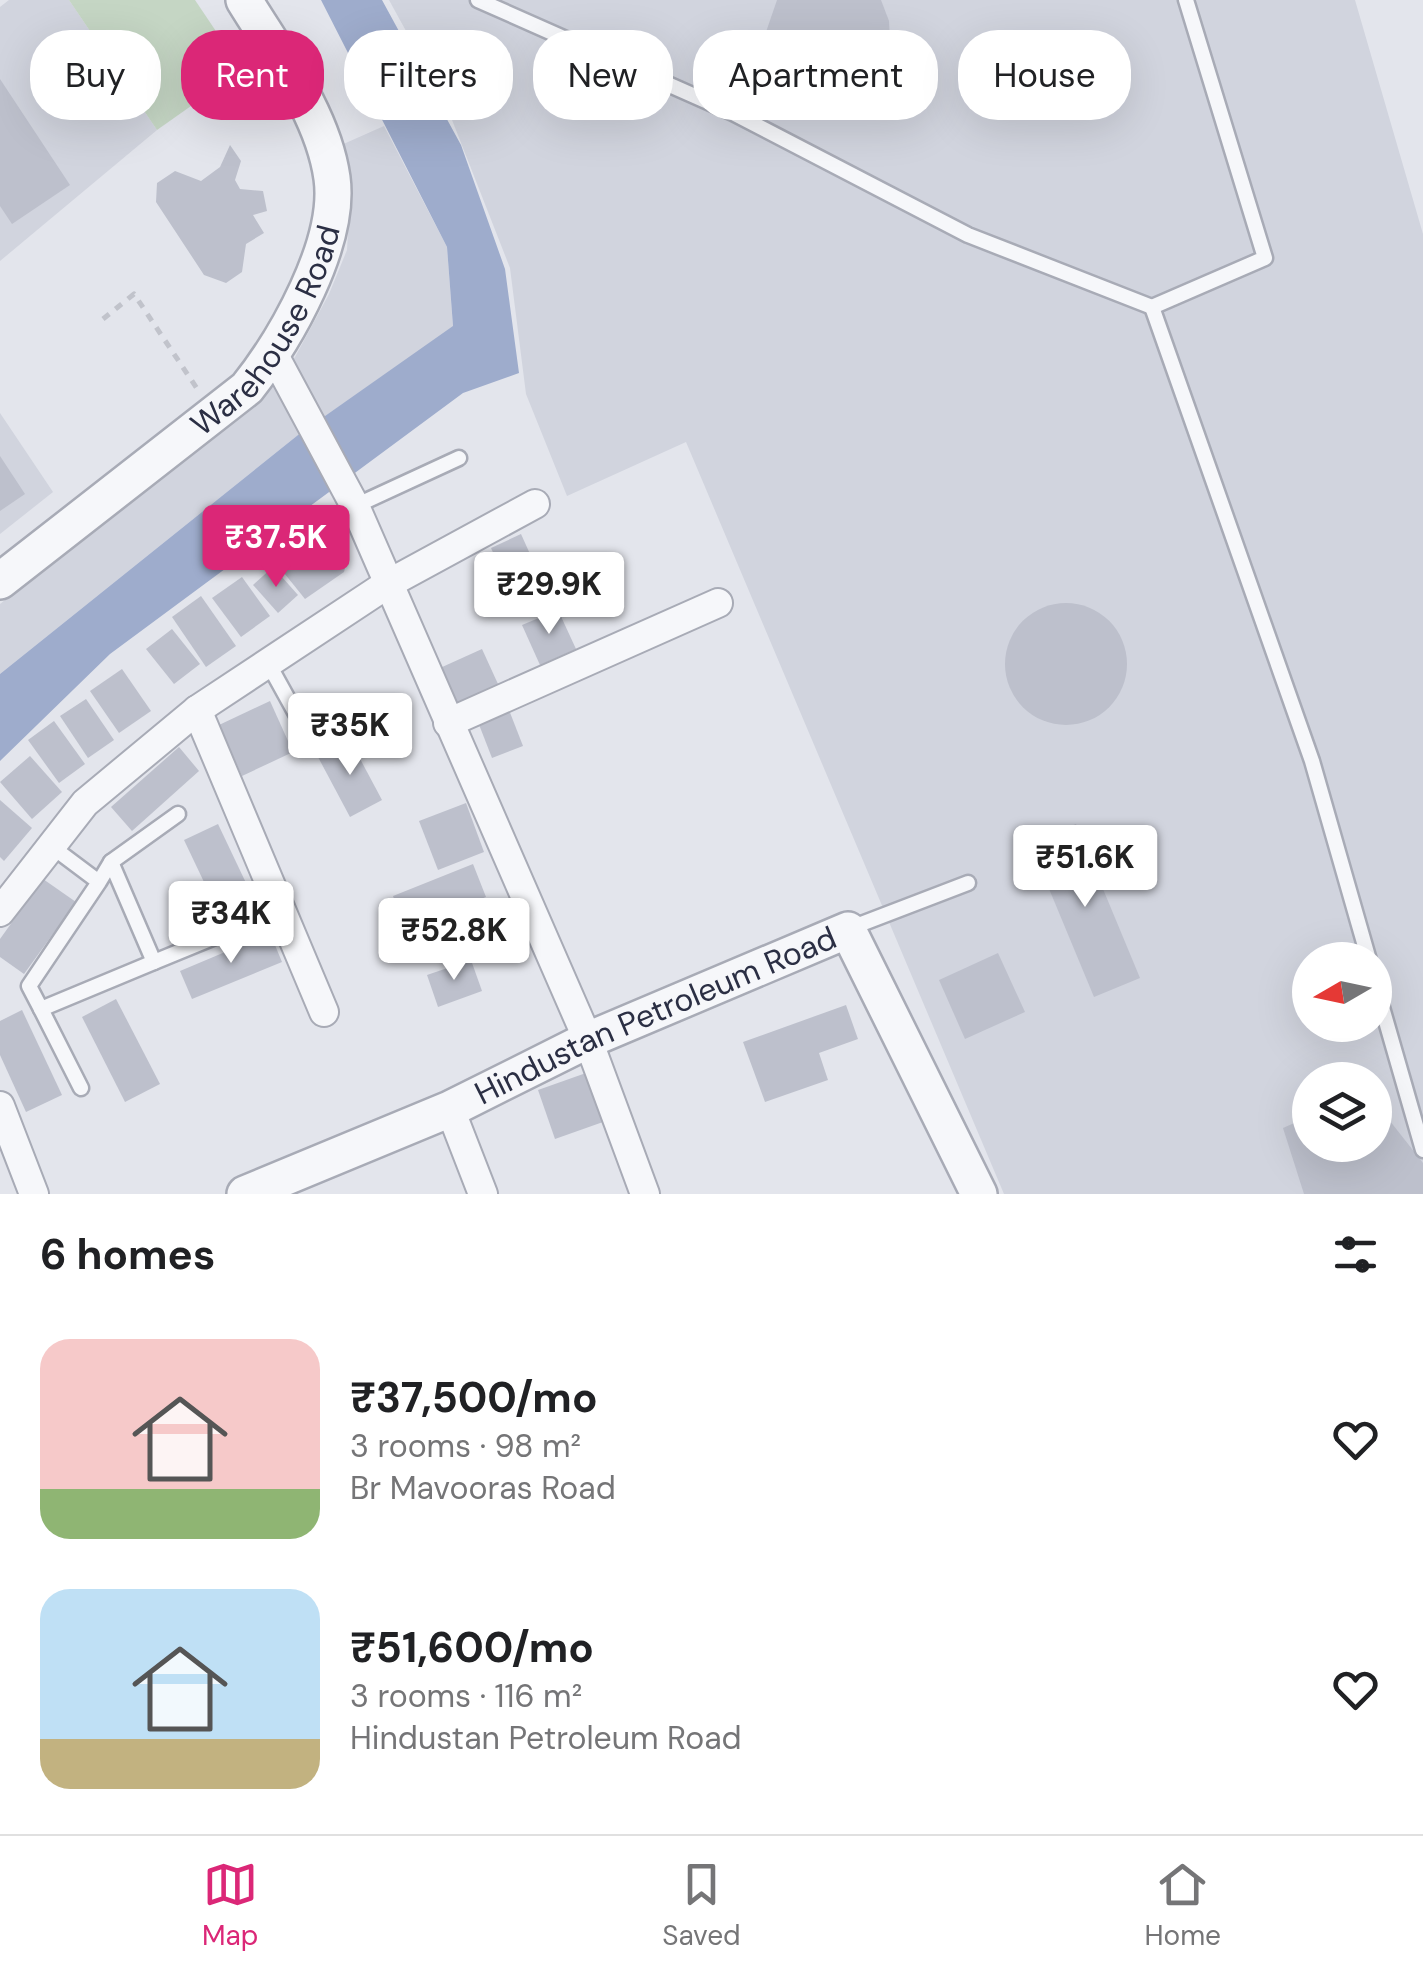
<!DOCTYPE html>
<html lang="en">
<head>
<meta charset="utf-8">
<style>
	body { margin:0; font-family:"DM Sans",sans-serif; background:#f2f2f2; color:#202124; height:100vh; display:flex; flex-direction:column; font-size:38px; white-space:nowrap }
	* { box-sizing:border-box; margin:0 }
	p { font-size:32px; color:#757577 }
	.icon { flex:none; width:55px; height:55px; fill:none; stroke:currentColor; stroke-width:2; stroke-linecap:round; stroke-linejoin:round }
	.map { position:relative; height:1194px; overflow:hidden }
	.drawer { display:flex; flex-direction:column; background:#fff; flex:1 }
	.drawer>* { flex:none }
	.banner { position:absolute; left:30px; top:30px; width:1365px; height:90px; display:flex; gap:20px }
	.needle { width:65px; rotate:261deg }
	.tools { position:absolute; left:1292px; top:942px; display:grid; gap:20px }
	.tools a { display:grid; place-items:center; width:100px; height:100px; border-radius:50%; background:#fff; box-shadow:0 10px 40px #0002; font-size:50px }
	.price { position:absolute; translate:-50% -85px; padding:0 22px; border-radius:10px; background:#fff; color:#222; font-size:32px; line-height:65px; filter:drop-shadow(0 2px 5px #0008) }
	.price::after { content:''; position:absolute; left:50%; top:60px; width:30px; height:22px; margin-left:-15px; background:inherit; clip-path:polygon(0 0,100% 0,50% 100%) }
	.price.active { background:#db2777; color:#fff }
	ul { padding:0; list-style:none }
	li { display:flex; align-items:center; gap:30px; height:250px; padding:0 40px }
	li span { display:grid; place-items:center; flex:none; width:280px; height:200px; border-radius:30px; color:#555 }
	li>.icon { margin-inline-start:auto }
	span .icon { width:120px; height:120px; fill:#fffc; stroke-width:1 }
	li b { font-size:42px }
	h2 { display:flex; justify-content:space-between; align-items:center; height:120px; padding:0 40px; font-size:42px }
	.chip { padding:0 35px; border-radius:40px; background:#fff; box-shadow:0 10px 40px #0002; font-size:35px; line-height:90px }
	.chip.active { background:#db2777; color:#fff }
	.tabs { display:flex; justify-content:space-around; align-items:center; height:140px; border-top:2px solid #e0e0e0; background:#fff; font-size:28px; color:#757577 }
	.tabs a { display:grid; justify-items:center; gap:5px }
	.tabs .active { color:#db2777 }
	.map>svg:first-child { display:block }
	.built { fill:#d1d4de; fill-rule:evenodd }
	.green { fill:#c5d6c4 }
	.water { fill:#9eaccc }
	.building { fill:#bdc0cc }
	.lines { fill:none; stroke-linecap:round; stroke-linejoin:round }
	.service-casing { stroke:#a8abb6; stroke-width:19 }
	.minor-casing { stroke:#a8abb6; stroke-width:32 }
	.tertiary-casing { stroke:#a8abb6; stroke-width:40 }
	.path { stroke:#c1c3cb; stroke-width:5; stroke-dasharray:8 8; stroke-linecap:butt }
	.service { stroke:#f6f7fa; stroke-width:14 }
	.minor { stroke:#f6f7fa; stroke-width:28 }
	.tertiary { stroke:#f6f7fa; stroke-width:35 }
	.labels { text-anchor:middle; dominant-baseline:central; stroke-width:8; stroke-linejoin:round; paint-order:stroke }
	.street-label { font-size:32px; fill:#2b2f44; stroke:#f3f5f9 }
</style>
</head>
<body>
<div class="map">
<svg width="1423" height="1194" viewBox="0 0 1423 1194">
	<rect width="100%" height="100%" fill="#e3e5ec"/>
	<!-- built -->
	<g class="built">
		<path d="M9 0H69L157 130 0 261V7Z"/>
		<path d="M389 0H1355L1423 234V1194H1004L686 442 567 496 526 394 510 268 445 102ZM1310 960H1375V1025H1310ZM1310 1080H1375V1145H1310Z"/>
		<path d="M384 126 447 247 453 327 298 435 0 674V604L256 400 295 357 329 294 347 250 351 176 339 146Z"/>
		<path d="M0 413 53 492 0 534Z"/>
	</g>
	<!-- green -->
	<path class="green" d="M69 0H195L242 70 157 130Z"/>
	<!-- water -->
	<path class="water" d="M321 0H382L461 145 505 269 519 373 463 393 110 654 0 761V674L298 435 453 326 447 247Z"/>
	<!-- building -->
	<g class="building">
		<path d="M777 0H881L889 21 890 42 883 62 870 80 852 91 831 95 810 93 792 83 769 51 766 32Z"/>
		<path d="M0 79 70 185 12 224 0 206Z"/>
		<path d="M230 145 241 161 235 180 240 189 263 191 267 211 253 215 264 233 246 244 242 272 226 283 204 275 156 202 157 183 175 171 201 181 220 167Z"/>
		<path d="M0 456 25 494 0 511Z"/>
		<path d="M319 512 349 551 344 572 305 599 268 553Z"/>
		<path d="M521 534 539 574 509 588 491 548Z"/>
		<path d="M273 567 298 595 278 613 253 585Z"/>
		<path d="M242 577 270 616 241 637 212 598Z"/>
		<path d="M201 596 236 646 206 667 172 617Z"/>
		<circle cx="1066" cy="664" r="61"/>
		<path d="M558 610 576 649 540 665 522 625Z"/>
		<path d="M172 629 200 664 174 684 146 649Z"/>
		<path d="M482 649 498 684 456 704 440 668Z"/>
		<path d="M122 669 151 711 119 733 90 691Z"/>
		<path d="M86 699 114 740 88 758 60 716Z"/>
		<path d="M270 701 293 752 242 776 219 725Z"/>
		<path d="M509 710 523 746 492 758 478 722Z"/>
		<path d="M54 721 85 764 59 783 28 740Z"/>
		<path d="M350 740 382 800 350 817 318 757Z"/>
		<path d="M179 747 199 771 132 831 111 807Z"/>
		<path d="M30 756 62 792 32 819 0 782Z"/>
		<path d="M0 800 32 828 4 861 0 857Z"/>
		<path d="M466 803 484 852 438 870 419 821Z"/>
		<path d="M218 824 257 906 223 922 184 840Z"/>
		<path d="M1076 824 1140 978 1094 997 1030 843Z"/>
		<path d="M473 864 486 897 405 928 393 896Z"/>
		<path d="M43 879 76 902 24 974 0 957V939Z"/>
		<path d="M270 933 282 962 192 999 180 971Z"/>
		<path d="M998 953 1025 1012 965 1039 939 980Z"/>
		<path d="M471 960 482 991 438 1007 427 975Z"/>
		<path d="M116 999 160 1084 125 1102 82 1017Z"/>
		<path d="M846 1005 858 1039 819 1053 828 1080 765 1102 743 1042Z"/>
		<path d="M22 1010 62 1095 26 1112 0 1055V1021Z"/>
		<path d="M586 1073 603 1122 555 1139 538 1090Z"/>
		<path d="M1375 1102 1423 1163V1194H1304L1283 1128 1310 1116V1145H1375Z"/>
	</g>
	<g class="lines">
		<!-- service casing -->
		<g class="service-casing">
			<g id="service">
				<path d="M478 0 733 113 968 235 1152 307"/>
				<path d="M1186 0 1265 258 1152 307 1312 761 1369 960"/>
				<path d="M355 506 459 458"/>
				<path d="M268 663 311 741"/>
				<path d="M51 846 99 882 29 986 41 1009 154 962 111 862 99 882"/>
				<path d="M111 862 178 814"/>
				<path d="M848 929 968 883"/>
				<path d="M154 962 254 921"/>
				<path d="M1375 983 1423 1150"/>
				<path d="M41 1009 81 1088"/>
			</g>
		</g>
		<!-- minor casing -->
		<g class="minor-casing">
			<g id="minor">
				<path d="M274 355 355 506 588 1040 645 1194"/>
				<path d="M197 710 324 1012"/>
				<path d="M448 723 718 603"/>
				<path d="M0 912 85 803 197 710 386 585 535 504"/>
				<path d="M0 1106 34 1194"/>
				<path d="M450 1109 483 1194"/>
			</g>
		</g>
		<!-- tertiary casing -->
		<g class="tertiary-casing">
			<g id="tertiary">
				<path id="s1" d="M0 581 247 388C286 339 341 243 332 178 323 114 277 54 244 0"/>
				<path id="s2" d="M245 1194 450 1109 588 1040 848 930 979 1194"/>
			</g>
		</g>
		<!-- path -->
		<path class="path" d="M103 319 134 294 198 390"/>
		<!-- service -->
		<use href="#service" class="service"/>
		<!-- minor -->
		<use href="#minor" class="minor"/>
		<!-- tertiary -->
		<use href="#tertiary" class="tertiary"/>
	</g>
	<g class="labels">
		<!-- street labels -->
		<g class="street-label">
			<text stroke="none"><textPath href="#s1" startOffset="372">Warehouse Road</textPath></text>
			<text stroke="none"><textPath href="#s2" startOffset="448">Hindustan Petroleum Road</textPath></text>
		</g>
	</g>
</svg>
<div class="tools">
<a><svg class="needle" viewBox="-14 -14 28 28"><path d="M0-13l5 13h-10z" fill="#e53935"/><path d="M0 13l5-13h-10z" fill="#757577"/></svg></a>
<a><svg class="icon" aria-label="layers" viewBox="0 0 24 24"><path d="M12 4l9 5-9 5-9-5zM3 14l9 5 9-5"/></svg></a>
</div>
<b class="price active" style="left:276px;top:590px">₹37.5K</b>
<b class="price" style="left:549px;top:637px">₹29.9K</b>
<b class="price" style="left:350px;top:778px">₹35K</b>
<b class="price" style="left:1085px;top:910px">₹51.6K</b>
<b class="price" style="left:231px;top:966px">₹34K</b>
<b class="price" style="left:454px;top:983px">₹52.8K</b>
<div class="banner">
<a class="chip">Buy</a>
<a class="chip active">Rent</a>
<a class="chip">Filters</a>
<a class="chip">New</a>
<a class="chip">Apartment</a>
<a class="chip">House</a>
</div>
</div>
<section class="drawer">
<h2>6 homes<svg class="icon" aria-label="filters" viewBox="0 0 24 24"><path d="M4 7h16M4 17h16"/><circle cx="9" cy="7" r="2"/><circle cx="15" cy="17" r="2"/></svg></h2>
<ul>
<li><span style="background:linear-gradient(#f6c9c9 75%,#8fb573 0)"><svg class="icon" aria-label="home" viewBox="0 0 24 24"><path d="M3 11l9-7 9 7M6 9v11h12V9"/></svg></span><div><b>₹37,500/mo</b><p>3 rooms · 98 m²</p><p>Br Mavooras Road</p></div><svg class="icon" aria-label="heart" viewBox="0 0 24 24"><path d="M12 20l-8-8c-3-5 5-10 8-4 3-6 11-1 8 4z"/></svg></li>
<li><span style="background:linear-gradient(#bfe0f5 75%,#c2b280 0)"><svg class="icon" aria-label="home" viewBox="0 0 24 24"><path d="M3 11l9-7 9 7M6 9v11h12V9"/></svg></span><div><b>₹51,600/mo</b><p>3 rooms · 116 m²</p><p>Hindustan Petroleum Road</p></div><svg class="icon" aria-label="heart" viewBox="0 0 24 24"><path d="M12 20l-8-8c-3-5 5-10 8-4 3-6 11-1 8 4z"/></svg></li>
</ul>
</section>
<nav class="tabs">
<a class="active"><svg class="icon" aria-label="map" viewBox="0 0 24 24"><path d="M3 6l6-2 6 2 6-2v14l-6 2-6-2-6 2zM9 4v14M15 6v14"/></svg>Map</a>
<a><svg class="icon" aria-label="saved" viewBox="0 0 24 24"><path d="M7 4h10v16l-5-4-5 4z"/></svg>Saved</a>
<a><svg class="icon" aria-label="home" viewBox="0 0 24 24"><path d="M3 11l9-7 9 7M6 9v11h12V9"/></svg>Home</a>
</nav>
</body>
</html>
